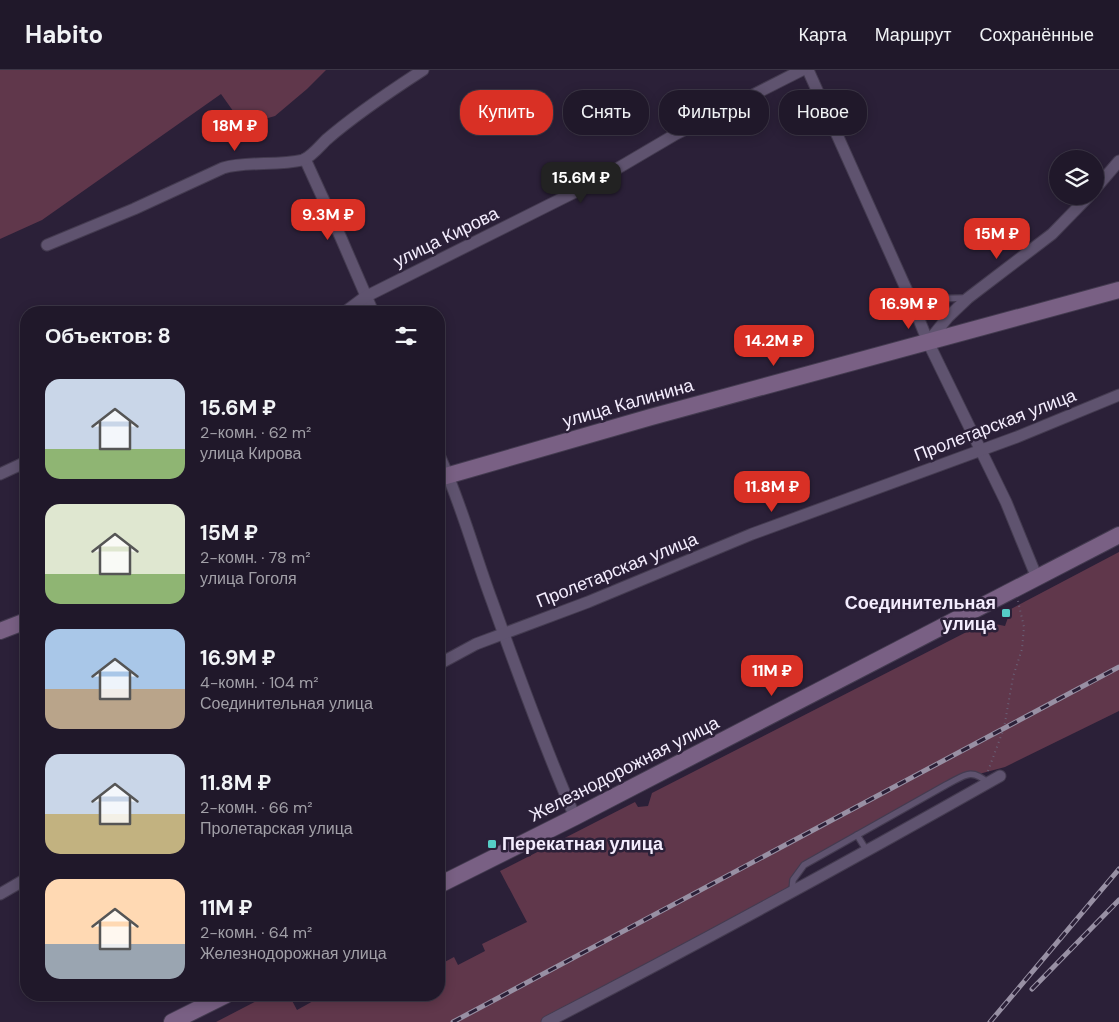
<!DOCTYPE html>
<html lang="ru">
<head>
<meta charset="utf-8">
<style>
	body { margin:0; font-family:"DM Sans",sans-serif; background:#2d2536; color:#f1f3f6; height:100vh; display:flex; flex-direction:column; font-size:19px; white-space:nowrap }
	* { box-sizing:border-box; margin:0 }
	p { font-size:16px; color:#a2a0a8 }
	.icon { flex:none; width:28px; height:28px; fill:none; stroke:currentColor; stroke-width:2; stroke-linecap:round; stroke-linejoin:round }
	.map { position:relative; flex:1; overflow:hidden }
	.side { position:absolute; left:20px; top:236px; width:425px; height:695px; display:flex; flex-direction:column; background:#20182a; border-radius:20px; box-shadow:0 2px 12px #0003,0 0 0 1px #3d3747 }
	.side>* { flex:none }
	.hud { position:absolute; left:460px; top:20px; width:475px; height:45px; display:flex; gap:10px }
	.fabs { position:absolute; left:1049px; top:80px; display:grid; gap:10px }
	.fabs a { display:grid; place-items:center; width:55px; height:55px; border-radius:50%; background:#20182a; box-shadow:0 2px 12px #0003,0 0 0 1px #3d3747; font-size:25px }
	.price { position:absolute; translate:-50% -42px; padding:0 11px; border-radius:10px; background:#d93025; color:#fff; font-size:16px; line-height:32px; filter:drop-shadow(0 1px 2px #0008) }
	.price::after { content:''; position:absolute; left:50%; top:30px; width:15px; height:11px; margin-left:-8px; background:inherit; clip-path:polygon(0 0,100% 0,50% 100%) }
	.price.on { background:#222; color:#fff }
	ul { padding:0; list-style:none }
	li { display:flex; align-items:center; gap:15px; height:125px; padding:0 25px }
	li span { display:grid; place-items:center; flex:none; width:140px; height:100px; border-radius:15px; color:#555 }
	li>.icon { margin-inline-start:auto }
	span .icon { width:60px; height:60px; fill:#fffc; stroke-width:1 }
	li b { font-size:21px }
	h2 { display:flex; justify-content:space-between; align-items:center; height:60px; padding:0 25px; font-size:21px }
	.tag { padding:0 18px; border-radius:20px; background:#20182a; box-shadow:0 2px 12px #0003,0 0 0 1px #3d3747; font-size:18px; line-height:45px }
	.tag.on { background:#d93025; color:#fff }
	header { display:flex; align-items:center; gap:30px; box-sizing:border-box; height:70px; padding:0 25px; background:#20182a; border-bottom:1px solid #3d3747 }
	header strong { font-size:24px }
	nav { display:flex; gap:28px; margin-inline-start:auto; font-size:18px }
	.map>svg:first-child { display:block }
	.green { fill:#60374b }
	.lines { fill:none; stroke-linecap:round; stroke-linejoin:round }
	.lane-casing { stroke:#443b50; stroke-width:8 }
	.street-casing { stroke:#443b50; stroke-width:13 }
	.secondary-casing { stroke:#443b50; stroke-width:18 }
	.path { stroke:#695f75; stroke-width:2; stroke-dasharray:1 4; stroke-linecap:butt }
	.lane { stroke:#5f536f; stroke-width:5.5 }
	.street { stroke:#5f536f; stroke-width:11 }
	.secondary { stroke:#796084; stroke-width:16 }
	.rail-casing { stroke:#9890a4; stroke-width:5 }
	.rail { stroke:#2b2038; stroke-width:3; stroke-dasharray:9; stroke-linecap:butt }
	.poi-dot { fill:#55cdc6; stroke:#2b2038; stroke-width:2 }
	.labels { text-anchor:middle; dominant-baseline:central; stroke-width:5; stroke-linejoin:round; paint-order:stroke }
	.street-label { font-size:18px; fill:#f4edfe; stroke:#2b2038 }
	.poi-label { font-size:18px; font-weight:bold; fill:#f4edfe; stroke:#2b2038; text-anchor:end }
</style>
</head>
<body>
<header>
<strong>Habito</strong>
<nav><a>Карта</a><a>Маршрут</a><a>Сохранённые</a></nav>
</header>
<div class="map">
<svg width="1119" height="952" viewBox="0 0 1119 952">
	<rect width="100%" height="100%" fill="#2b2038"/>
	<!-- green -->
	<g class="green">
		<path d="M0 0H326L307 19 275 46 243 55 221 24 42 150 0 169Z"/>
		<path d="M1119 482V641L1005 697 979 704H969L804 795 793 810 792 822 547 952H216L268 925H289L297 940 324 925H439V895L454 887 458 895 485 881 482 874 527 852 500 801 635 732 638 737 648 736 652 723 988 551 995 554 1005 556 1011 539Z"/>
	</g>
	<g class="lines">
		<!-- lane casing -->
		<g class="lane-casing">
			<g id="lane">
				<path d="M934 229 948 247"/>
				<path d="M912 232 923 229 965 228"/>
				<path d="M857 765 867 781"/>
				<path d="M792 821 793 810 804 795 946 715C964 706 971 697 988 713"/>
			</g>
		</g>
		<!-- street casing -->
		<g class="street-casing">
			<g id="street">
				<path d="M808 0 912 232 928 272 1006 432 1037 508"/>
				<path d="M305 89 341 168 373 242"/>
				<path d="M1095 119 1119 91"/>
				<path d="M47 175 134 139 223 98C246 91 277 96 303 90 311 87 320 76 326 70 356 44 389 22 423 0"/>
				<path d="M345 242 365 227 591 114 676 64 802 0"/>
				<path d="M928 272 948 247 968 228 1052 164 1089 126"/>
				<path d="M439 385C461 432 474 483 492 531 518 604 544 676 575 747"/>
				<path d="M0 404 26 392"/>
				<path d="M439 594 476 574 588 532 752 464 1017 367 1119 325"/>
				<path d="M0 824 26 809"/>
				<path d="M547 952C700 873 850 791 1000 706"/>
			</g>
		</g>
		<!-- secondary casing -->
		<g class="secondary-casing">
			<g id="secondary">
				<path d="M439 408 651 347 1119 220"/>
				<path d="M0 561 26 551"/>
				<path d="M439 815 575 747 1119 465"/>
				<path d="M172 952 226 925"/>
			</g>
		</g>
		<!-- path -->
		<path class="path" d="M988 701 1004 658 1013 607 1022 579 1024 557 1018 531"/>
		<!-- lane -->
		<use href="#lane" class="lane"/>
		<!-- street -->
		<use href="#street" class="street"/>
		<!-- secondary -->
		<use href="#secondary" class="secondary"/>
		<!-- rail casing -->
		<g class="rail-casing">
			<g id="rail">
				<path d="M1032 919 1119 830"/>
				<path d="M453 952 1119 597"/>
				<path d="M990 952 1119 799"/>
			</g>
		</g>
		<!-- rail -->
		<use href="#rail" class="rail"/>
	</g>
	<!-- markers -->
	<g class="poi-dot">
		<rect x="1001" y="538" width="10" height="10" rx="2.5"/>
		<rect x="487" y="769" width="10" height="10" rx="2.5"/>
	</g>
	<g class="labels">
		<!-- street labels -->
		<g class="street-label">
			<text transform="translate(446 167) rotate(-26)">улица Кирова</text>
			<text transform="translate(628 333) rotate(-16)">улица Калинина</text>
			<text transform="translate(995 355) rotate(-21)">Пролетарская улица</text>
			<text transform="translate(617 500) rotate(-22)">Пролетарская улица</text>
			<text transform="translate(624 699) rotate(-27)">Железнодорожная улица</text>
		</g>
		<!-- poi labels -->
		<g class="poi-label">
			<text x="996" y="533">Соединительная<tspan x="996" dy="21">улица</tspan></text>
			<text x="502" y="774" text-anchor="start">Перекатная улица</text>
		</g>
	</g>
</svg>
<div class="fabs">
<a><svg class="icon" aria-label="layers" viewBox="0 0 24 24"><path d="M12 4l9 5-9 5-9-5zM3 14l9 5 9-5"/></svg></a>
</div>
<b class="price" style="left:235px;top:82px">18M ₽</b>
<b class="price on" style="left:581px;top:134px">15.6M ₽</b>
<b class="price" style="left:328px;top:171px">9.3M ₽</b>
<b class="price" style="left:997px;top:190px">15M ₽</b>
<b class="price" style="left:909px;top:260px">16.9M ₽</b>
<b class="price" style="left:774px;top:297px">14.2M ₽</b>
<b class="price" style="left:772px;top:443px">11.8M ₽</b>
<b class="price" style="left:772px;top:627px">11M ₽</b>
<div class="hud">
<a class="tag on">Купить</a>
<a class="tag">Снять</a>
<a class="tag">Фильтры</a>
<a class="tag">Новое</a>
</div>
<section class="side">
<h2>Объектов: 8<svg class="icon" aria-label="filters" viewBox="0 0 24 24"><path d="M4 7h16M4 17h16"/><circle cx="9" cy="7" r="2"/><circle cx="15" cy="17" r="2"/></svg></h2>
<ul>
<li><span style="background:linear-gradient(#c9d6e8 70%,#8fb573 0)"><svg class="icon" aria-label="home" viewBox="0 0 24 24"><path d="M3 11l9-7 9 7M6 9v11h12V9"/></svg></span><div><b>15.6M ₽</b><p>2-комн. · 62 m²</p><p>улица Кирова</p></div></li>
<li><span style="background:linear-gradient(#dfe7d0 70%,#8fb573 0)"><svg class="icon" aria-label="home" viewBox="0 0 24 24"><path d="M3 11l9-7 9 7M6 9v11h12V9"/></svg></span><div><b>15M ₽</b><p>2-комн. · 78 m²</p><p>улица Гоголя</p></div></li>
<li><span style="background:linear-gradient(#a9c7e8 60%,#b9a48a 0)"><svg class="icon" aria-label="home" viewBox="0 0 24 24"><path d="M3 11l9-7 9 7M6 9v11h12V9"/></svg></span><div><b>16.9M ₽</b><p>4-комн. · 104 m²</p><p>Соединительная улица</p></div></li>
<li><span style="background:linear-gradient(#c9d6e8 60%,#c2b280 0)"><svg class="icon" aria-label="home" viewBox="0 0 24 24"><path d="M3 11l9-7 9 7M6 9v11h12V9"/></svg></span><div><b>11.8M ₽</b><p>2-комн. · 66 m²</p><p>Пролетарская улица</p></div></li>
<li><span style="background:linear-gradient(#ffd9b3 65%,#9aa5b1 0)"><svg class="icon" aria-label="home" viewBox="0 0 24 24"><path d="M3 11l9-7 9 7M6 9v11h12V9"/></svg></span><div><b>11M ₽</b><p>2-комн. · 64 m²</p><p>Железнодорожная улица</p></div></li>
</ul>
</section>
</div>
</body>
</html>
